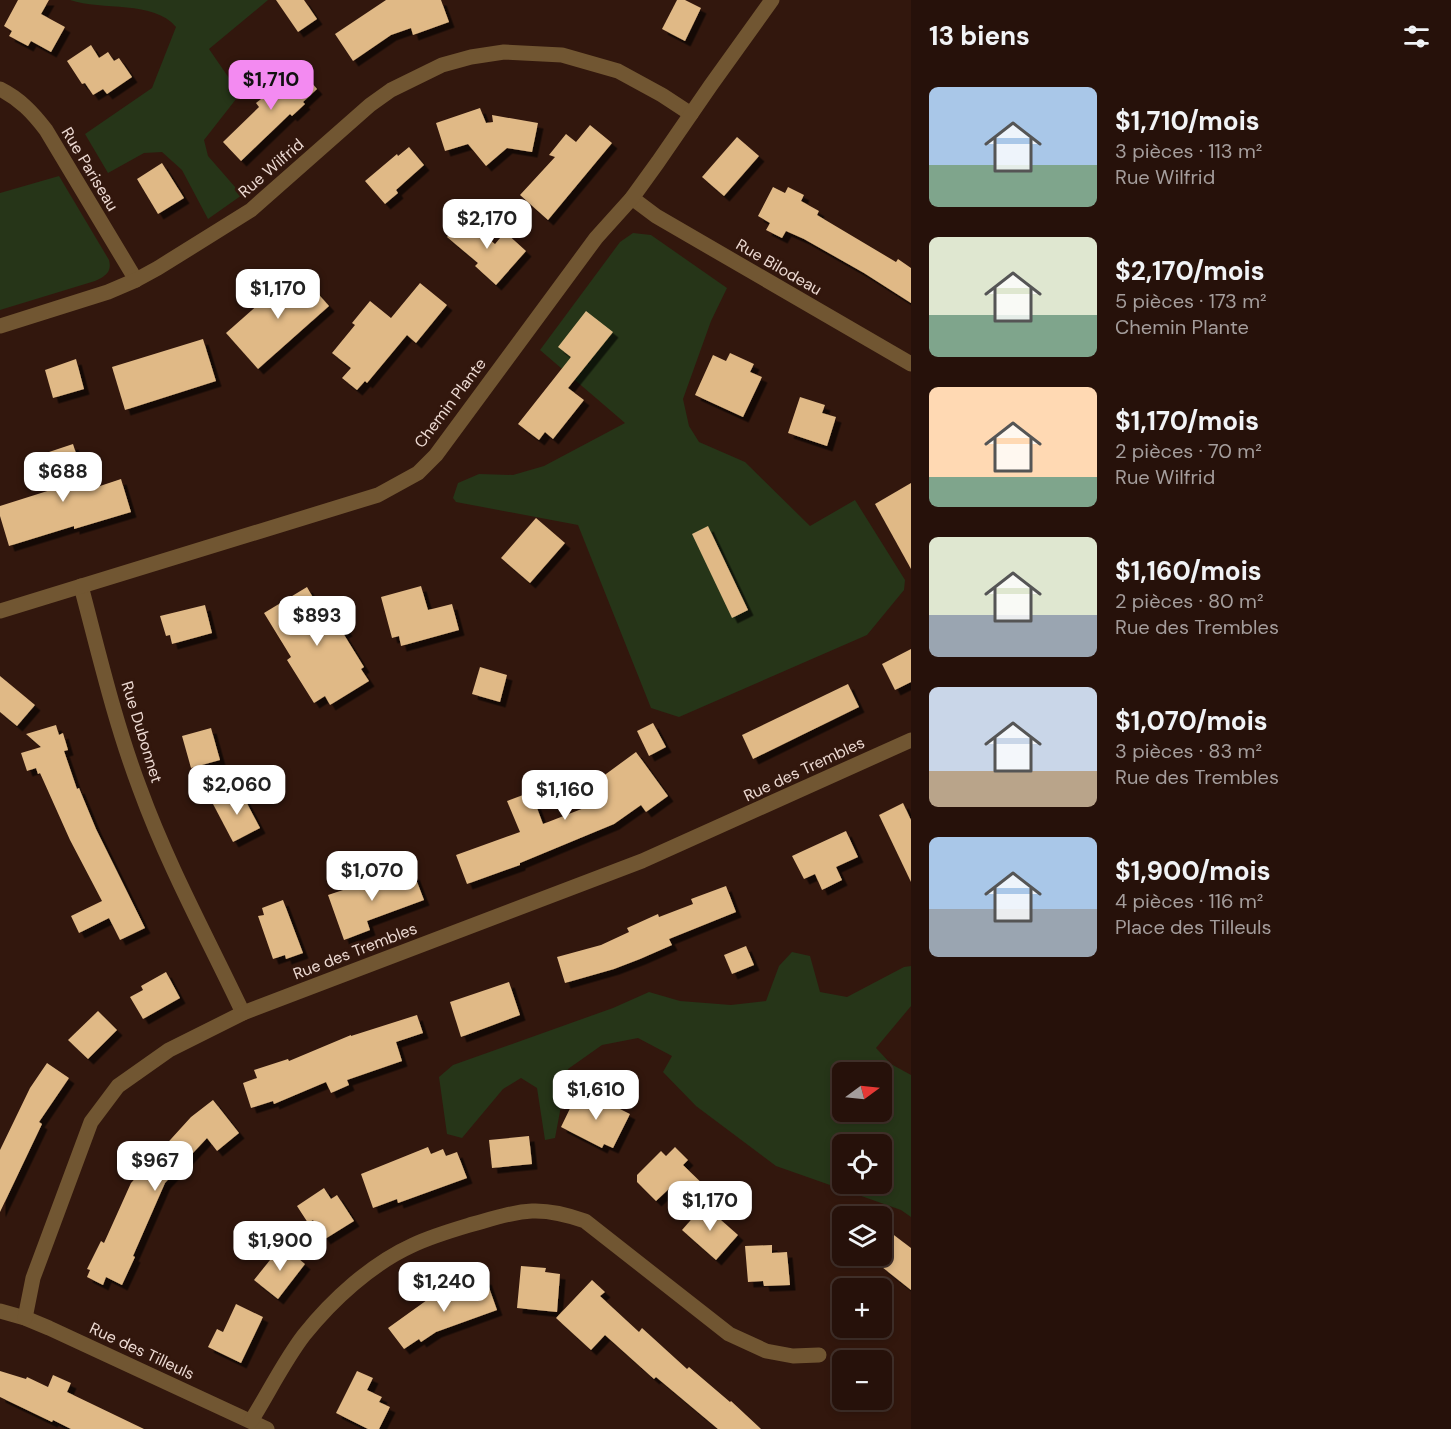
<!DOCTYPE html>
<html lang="fr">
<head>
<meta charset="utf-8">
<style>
	body { margin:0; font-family:"DM Sans",sans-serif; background:#2e1a13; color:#f1f3f6; height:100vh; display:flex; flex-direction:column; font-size:22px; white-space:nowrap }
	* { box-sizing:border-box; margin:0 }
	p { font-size:20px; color:#a49d9c }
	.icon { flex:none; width:33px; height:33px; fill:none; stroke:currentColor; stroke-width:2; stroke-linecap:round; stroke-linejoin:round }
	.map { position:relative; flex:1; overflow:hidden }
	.side { display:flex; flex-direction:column; background:#26110a; width:540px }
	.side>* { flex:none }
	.needle { width:39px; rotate:75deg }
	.controls { position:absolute; left:832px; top:1062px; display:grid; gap:12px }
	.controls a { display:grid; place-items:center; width:60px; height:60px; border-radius:9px; background:#26110a; box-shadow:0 3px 9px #0003,0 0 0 2px #42312b; font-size:30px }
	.price { position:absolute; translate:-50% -51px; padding:0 14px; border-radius:12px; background:#fff; color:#222; font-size:20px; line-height:39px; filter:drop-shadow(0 2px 3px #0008) }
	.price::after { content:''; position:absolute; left:50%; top:36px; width:18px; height:14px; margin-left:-9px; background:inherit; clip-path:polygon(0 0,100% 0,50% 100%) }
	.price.on { background:#f38af1; color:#111 }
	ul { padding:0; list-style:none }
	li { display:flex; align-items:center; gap:18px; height:150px; padding:0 18px }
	li span { display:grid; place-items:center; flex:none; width:168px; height:120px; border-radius:9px; color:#555 }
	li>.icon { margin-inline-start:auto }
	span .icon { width:72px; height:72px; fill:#fffc; stroke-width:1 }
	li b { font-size:26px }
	h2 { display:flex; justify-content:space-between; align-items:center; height:72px; padding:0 18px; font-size:26px }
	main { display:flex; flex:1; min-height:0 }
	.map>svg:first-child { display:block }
	.green { fill:#263518; fill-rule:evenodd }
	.building { fill:#e0b986; filter:url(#shadow) }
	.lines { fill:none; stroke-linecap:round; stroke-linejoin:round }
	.minor { stroke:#715632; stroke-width:15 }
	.labels { text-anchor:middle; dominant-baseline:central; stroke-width:6; stroke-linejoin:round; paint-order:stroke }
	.street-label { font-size:16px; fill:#eddad3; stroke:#32170d }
</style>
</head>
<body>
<main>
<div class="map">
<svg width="911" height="1429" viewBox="0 0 911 1429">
	<defs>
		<filter id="shadow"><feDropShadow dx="5.5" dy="5.5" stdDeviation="0" flood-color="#0009"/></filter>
	</defs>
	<rect width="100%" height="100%" fill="#32170d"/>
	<!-- green -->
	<g class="green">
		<path d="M70 0H268L209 49 240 94 204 140 208 156 242 195 208 219 182 170 162 152 144 153 108 173 85 134 152 88 176 27C154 0 102 11 70 0Z"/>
		<path d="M59 176 109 260C112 272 106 276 95 281L0 310V193Z"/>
		<path d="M633 233 651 235 727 288 711 321 683 399 689 426 699 442 745 462 810 526 855 500 905 580 904 590 867 635 679 717 651 708 578 525 456 502 453 498 458 483 479 474 513 475 544 466 625 423 540 350 620 242Z"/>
		<path d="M792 952 810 956 820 992 847 997 904 967 911 966V1006L876 1048 891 1064 911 1075V1217L901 1210 776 1166 696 1106 663 1072 672 1056 638 1038 602 1045 568 1069 555 1138 545 1140 537 1088 521 1078 503 1089 462 1138 447 1134 439 1077 453 1065 613 1008 649 992 680 1001 731 1005 766 1001 779 966ZM843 1072H882V1112H843ZM843 1144H882V1184H843Z"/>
	</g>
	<!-- building -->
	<g class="building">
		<path d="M18 0H49L41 14 65 27 51 52 31 41 28 46 9 36 12 31 4 26Z"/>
		<path d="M276 0H304L317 19 298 32Z"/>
		<path d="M386 0H441L449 22 413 35 411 28 391 35 353 61 335 34Z"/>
		<path d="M677 0H685L701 8 685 41 662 29Z"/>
		<path d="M91 45 99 58 108 52 114 61 119 58 132 77 107 94 103 89 93 95 85 83 82 84 67 61Z"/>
		<path d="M297 66 317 89 303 102 305 104 292 116 290 114 241 161 223 142 259 107 256 103 266 95 257 86 272 73 279 82Z"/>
		<path d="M480 108 486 123 493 122 492 115 538 123 532 152 507 148 486 166 468 144 445 151 436 123Z"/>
		<path d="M590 125 612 143 548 220 520 195 555 157 549 155 566 134 576 142Z"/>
		<path d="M737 137 759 156 724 196 702 177Z"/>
		<path d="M409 147 424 165 396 190 398 193 385 204 365 181 397 154 398 156Z"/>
		<path d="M162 163 184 198 158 214 137 179Z"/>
		<path d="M773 187 785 193 788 187 804 195 801 201 819 211 817 215 896 262 898 259 911 268V303L864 273 804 239 786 231 782 238 766 230 770 223 758 216Z"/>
		<path d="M464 218 495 244 505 232 526 251 496 285 475 266 478 263 447 237Z"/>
		<path d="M297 270 329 306 258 369 226 333Z"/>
		<path d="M420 283 447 305 416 343 407 335 367 383 365 381 357 390 342 378 351 368 332 353 355 325 352 323 370 301 391 318Z"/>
		<path d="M586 311 613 332 568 388 584 400 553 439 545 432 539 440 518 424 571 357 558 347Z"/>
		<path d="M203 339 216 381 125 410 112 367Z"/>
		<path d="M730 353 754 364 750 372 762 377 743 417 695 395 713 355 726 361Z"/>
		<path d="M76 359 84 389 53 398 45 370Z"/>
		<path d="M800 397 825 405 822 413 836 417 827 446 788 433Z"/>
		<path d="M73 444 88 490 121 479 131 512 74 529V526L9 546 0 516V506L60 487 49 452Z"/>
		<path d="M911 483V569L875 504Z"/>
		<path d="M536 518 565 543 530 583 501 558Z"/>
		<path d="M708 526 748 610 732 618 692 534Z"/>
		<path d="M421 586 428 610 452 604 459 630 401 646 399 636 392 638 381 597Z"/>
		<path d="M307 587 319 608 329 602 347 631 343 633 364 667 361 669 369 681 330 705 325 696 314 703 287 660 291 657 264 613Z"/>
		<path d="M205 605 212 633 172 644 170 635 166 636 160 616Z"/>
		<path d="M911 649V682L895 690 882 664Z"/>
		<path d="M480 667 507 675 500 702 472 694Z"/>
		<path d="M0 676 35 705 17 726 0 712Z"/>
		<path d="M848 684 859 707 753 759 742 735Z"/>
		<path d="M653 723 666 747 649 756 637 731Z"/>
		<path d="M56 725 59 735 63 733 68 750 64 751 77 789 79 788 96 829 145 928 120 940 109 918 79 933 71 916 102 901 70 840 40 773 38 774 36 768 27 771 21 753 41 747 26 734Z"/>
		<path d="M211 728 220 760 191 768 182 736Z"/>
		<path d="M636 752 668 796 646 812 641 805 614 824 520 863V865L467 884 456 855 520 832 507 801 531 792 543 824 602 801 591 785Z"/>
		<path d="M240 790 260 828 233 842 213 804Z"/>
		<path d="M903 803 911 820V882L879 815Z"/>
		<path d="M846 831 858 857 836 867 842 880 822 890 815 874 804 879 792 856Z"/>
		<path d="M384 872 388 884 414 874 424 900 367 921 370 930 344 940 328 895 370 881 369 878Z"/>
		<path d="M726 886 736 912 669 939 672 945 640 959 614 969 565 983 557 957 601 945 629 932 627 928 658 914 659 917 693 904 691 899Z"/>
		<path d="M283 900 303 953 286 959 285 955 273 959 258 916 264 915 262 908Z"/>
		<path d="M746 946 754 965 732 974 724 955Z"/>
		<path d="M166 972 180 998 143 1019 130 997 143 990 141 986Z"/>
		<path d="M509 982 520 1015 461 1037 450 1002Z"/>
		<path d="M98 1011 117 1030 88 1059 68 1040Z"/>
		<path d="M417 1015 423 1033 396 1042 402 1061 347 1080 349 1085 331 1093 326 1082 274 1104 273 1101 251 1108 243 1083 257 1078 254 1070 288 1059 289 1061 351 1035V1036Z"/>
		<path d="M47 1063 69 1078 39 1122 42 1124 0 1212V1150L30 1088Z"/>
		<path d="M577 1094 597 1104 600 1099 630 1114 613 1148 604 1144 602 1148 561 1127Z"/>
		<path d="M213 1100 239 1133 217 1151 207 1138 165 1183 133 1256 135 1257 122 1285 106 1277 103 1285 87 1277 90 1270 87 1269 101 1241 104 1243 131 1183 191 1117Z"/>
		<path d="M529 1136 532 1164 492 1168 489 1140Z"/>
		<path d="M428 1147 431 1154 443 1149 446 1156 457 1152 467 1178 398 1203 397 1199 373 1208 361 1174Z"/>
		<path d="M675 1147 688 1160 683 1165 713 1194 698 1210 672 1186 656 1201 637 1182V1175L661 1151 666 1156Z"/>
		<path d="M324 1188 331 1199 337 1195 354 1221 325 1239 313 1220 308 1223 297 1206Z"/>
		<path d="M704 1205 738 1235 716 1260 682 1230Z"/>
		<path d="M882 1226 911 1248V1290L882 1267Z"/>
		<path d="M282 1245 305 1264 278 1299 254 1280Z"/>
		<path d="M772 1245V1253L787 1252 790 1285 764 1286 763 1281 748 1282 745 1246Z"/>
		<path d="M521 1266 546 1268 545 1272 560 1274 557 1312 517 1308Z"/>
		<path d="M486 1279 497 1310 436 1332 421 1342 419 1339 404 1349 388 1328 427 1300Z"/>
		<path d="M592 1280 605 1292 600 1296 639 1332 642 1328 687 1369 689 1367 730 1402 731 1401 761 1429H718L656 1377 654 1379 605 1335 591 1350 556 1318Z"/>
		<path d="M236 1304 263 1317 241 1363 208 1347 217 1329 223 1332Z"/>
		<path d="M0 1371 26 1379 27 1377 48 1387 53 1375 71 1383 67 1392 144 1429H71L53 1420 52 1422 0 1397Z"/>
		<path d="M357 1371 373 1378 367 1390 382 1397 379 1402 390 1407 379 1429H368L336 1413Z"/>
	</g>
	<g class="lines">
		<!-- minor -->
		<g class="minor">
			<path d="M0 89C20 99 33 113 46 130L136 280"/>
			<path d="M632 198 656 216 911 364"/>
			<path d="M0 326 108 292 136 280 158 268 251 210 370 105 391 90 442 65 471 57 504 52 562 55 618 71 662 95 691 114"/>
			<path d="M81 586C99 654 115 723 140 789 168 866 208 939 243 1013"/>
			<path d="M0 611 378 495 418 473 436 455 596 238 632 198 658 162 711 85 772 0"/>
			<path d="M0 1311 25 1318 49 1328 267 1429"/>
			<path d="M25 1318 33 1278 91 1122 118 1086 169 1050 243 1013 642 861 911 740"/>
			<path d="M251 1421C268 1394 284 1361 304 1335 332 1300 371 1264 413 1245 432 1236 453 1230 473 1224 520 1211 537 1204 585 1221L729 1334 766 1351 793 1356 819 1355"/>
		</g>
	</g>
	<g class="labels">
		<!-- street labels -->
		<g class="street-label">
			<text transform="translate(271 168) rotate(-41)">Rue Wilfrid</text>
			<text transform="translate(90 169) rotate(59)">Rue Pariseau</text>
			<text transform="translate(779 267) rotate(30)">Rue Bilodeau</text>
			<text transform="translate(450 403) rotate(-53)">Chemin Plante</text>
			<text transform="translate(142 732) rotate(73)">Rue Dubonnet</text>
			<text transform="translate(804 769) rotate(-25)">Rue des Trembles</text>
			<text transform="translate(355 951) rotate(-21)">Rue des Trembles</text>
			<text transform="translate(142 1351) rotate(25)">Rue des Tilleuls</text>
		</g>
	</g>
</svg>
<div class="controls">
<a><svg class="needle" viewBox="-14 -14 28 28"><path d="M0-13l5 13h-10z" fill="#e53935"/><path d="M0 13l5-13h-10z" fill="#a49d9c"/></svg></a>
<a><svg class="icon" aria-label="locate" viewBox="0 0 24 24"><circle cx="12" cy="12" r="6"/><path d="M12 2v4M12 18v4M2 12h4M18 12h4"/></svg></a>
<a><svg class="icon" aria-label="layers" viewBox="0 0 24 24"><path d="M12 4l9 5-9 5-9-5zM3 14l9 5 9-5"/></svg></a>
<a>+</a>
<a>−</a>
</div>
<b class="price on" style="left:271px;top:111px">$1,710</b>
<b class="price" style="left:487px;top:250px">$2,170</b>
<b class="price" style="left:278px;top:320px">$1,170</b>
<b class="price" style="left:63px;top:503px">$688</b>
<b class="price" style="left:317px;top:647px">$893</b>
<b class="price" style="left:237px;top:816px">$2,060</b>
<b class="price" style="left:565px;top:821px">$1,160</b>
<b class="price" style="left:372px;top:902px">$1,070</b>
<b class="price" style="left:596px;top:1121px">$1,610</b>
<b class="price" style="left:155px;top:1192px">$967</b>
<b class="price" style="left:710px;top:1232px">$1,170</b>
<b class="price" style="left:280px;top:1272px">$1,900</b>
<b class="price" style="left:444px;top:1313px">$1,240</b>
</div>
<section class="side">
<h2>13 biens<svg class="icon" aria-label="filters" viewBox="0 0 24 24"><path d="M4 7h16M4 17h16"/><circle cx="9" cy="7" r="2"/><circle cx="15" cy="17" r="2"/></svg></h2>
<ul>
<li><span style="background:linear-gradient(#a9c7e8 65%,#7fa58c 0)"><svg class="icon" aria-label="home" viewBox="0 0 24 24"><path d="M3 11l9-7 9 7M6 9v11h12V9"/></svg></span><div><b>$1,710/mois</b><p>3 pièces · 113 m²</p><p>Rue Wilfrid</p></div></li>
<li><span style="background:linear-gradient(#dfe7d0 65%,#7fa58c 0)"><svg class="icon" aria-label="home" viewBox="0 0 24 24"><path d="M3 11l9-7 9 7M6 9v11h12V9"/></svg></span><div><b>$2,170/mois</b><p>5 pièces · 173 m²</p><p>Chemin Plante</p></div></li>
<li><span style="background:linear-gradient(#ffd9b3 75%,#7fa58c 0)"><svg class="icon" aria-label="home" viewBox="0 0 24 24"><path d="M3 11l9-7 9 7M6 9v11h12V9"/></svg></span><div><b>$1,170/mois</b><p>2 pièces · 70 m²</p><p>Rue Wilfrid</p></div></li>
<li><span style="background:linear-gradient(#dfe7d0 65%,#9aa5b1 0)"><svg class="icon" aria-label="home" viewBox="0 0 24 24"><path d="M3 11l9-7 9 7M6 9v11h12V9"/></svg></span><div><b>$1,160/mois</b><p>2 pièces · 80 m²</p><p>Rue des Trembles</p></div></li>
<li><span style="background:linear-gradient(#c9d6e8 70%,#b9a48a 0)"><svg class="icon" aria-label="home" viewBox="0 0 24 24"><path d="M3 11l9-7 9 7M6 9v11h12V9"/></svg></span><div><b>$1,070/mois</b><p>3 pièces · 83 m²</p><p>Rue des Trembles</p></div></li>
<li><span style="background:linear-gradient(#a9c7e8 60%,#9aa5b1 0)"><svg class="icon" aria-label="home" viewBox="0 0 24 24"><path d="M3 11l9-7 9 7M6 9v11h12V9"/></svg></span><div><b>$1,900/mois</b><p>4 pièces · 116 m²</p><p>Place des Tilleuls</p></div></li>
</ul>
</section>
</main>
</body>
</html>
